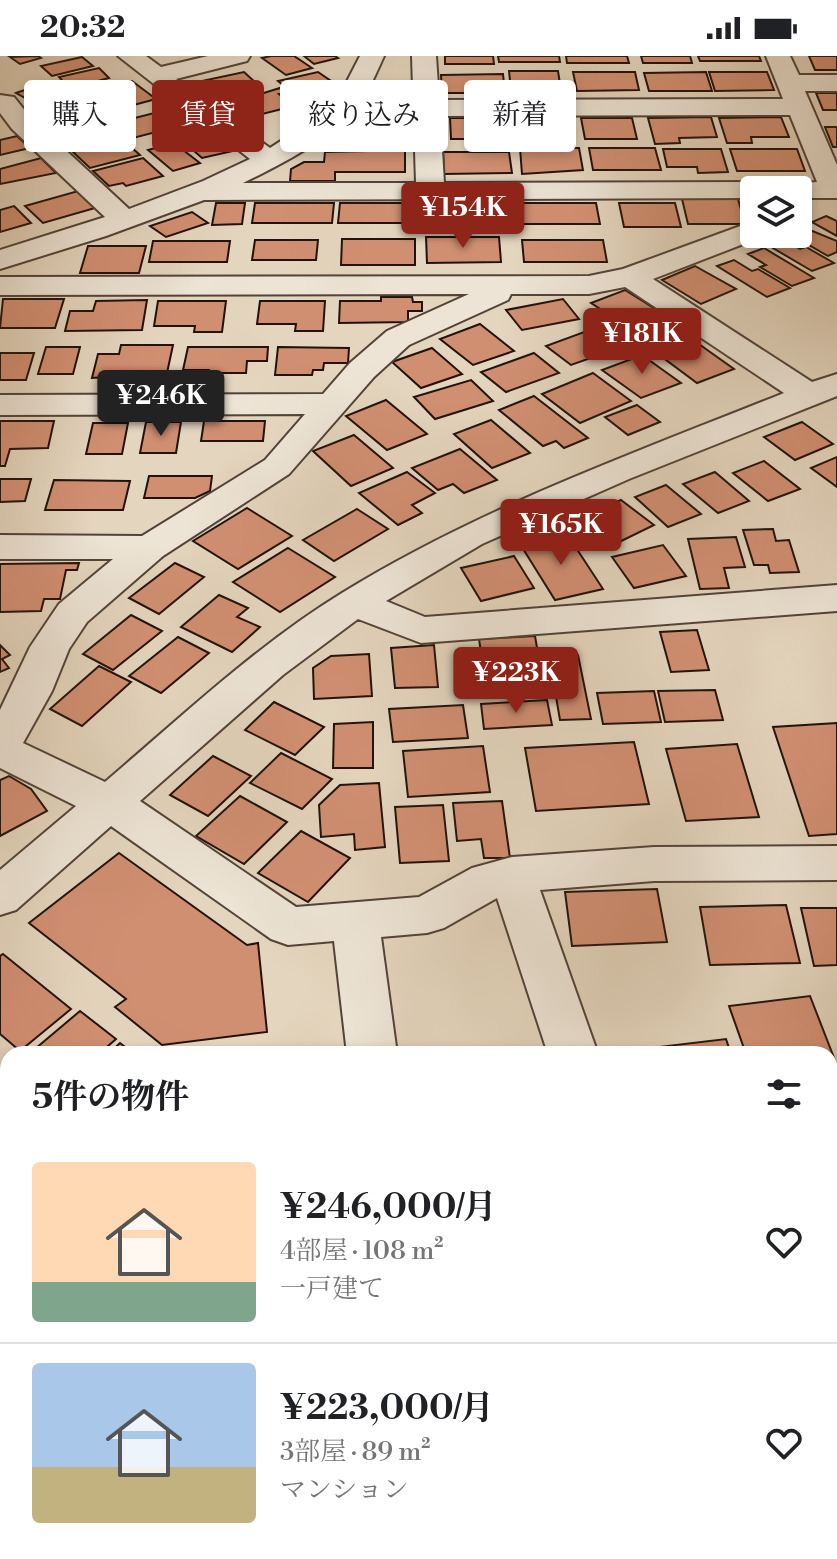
<!DOCTYPE html>
<html lang="ja">
<head>
<meta charset="utf-8">
<style>
	body { margin:0; font-family:"Libre Bodoni","Noto Serif JP",serif; background:#f6f6f6; color:#202124; height:100vh; display:flex; flex-direction:column; font-size:30px; white-space:nowrap }
	* { box-sizing:border-box; margin:0 }
	p { font-size:26px; color:#757577 }
	.icon { flex:none; width:44px; height:44px; fill:none; stroke:currentColor; stroke-width:2; stroke-linecap:round; stroke-linejoin:round }
	.map { position:relative; flex:1; overflow:hidden }
	.details { position:absolute; left:0px; top:990px; width:838px; height:514px; display:flex; flex-direction:column; background:#fff; border-radius:24px 24px 0 0; box-shadow:0 4px 12px #0003 }
	.details>* { flex:none }
	.banner { position:absolute; left:24px; top:24px; width:790px; height:72px; display:flex; gap:16px }
	.controls { position:absolute; left:740px; top:120px; display:grid; gap:16px }
	.controls a { display:grid; place-items:center; width:72px; height:72px; border-radius:8px; background:#fff; box-shadow:0 4px 12px #0003; font-size:40px }
	.price { position:absolute; translate:-50% -68px; padding:0 18px; border-radius:8px; background:#8f2418; color:#fff; font-size:26px; line-height:52px; filter:drop-shadow(0 2px 4px #0008) }
	.price::after { content:''; position:absolute; left:50%; top:48px; width:24px; height:18px; margin-left:-12px; background:inherit; clip-path:polygon(0 0,100% 0,50% 100%) }
	.price.active { background:#222; color:#fff }
	ul { padding:0; list-style:none }
	li { display:flex; align-items:center; gap:24px; height:200px; padding:0 32px }
	li+li { border-top:2px solid #e0e0e0 }
	li span { display:grid; place-items:center; flex:none; width:224px; height:160px; border-radius:8px; color:#555 }
	li>.icon { margin-inline-start:auto }
	span .icon { width:96px; height:96px; fill:#fffc; stroke-width:1 }
	li b { font-size:34px }
	h2 { display:flex; justify-content:space-between; align-items:center; height:96px; padding:0 32px; font-size:34px }
	.pill { padding:0 28px; border-radius:8px; background:#fff; box-shadow:0 4px 12px #0003; font-size:28px; line-height:72px }
	.pill.active { background:#8f2418; color:#fff }
	.status { display:flex; justify-content:space-between; align-items:center; height:56px; padding:0 40px; background:#fff; direction:ltr }
	.status svg { height:22px; fill:currentColor }
	.map>svg:first-child { display:block }
	.building { fill:#d18f72; stroke:#22120b; stroke-width:2 }
	.lines { fill:none; stroke-linecap:round; stroke-linejoin:round }
	.minor-casing { stroke:#524338; stroke-width:4 }
	.minor { fill:#ede4d5; fill-rule:evenodd }
</style>
</head>
<body>
<div class="status"><b>20:32</b><svg viewBox="0 0 49 12"><path d="M0 12V9h3v3zM5 12V6h3v6zM10 12V3h3v9zM15 12V0h3v12zM26 1h20v11H26zM47 4h2v5h-2z"/></svg></div>
<div class="map">
<svg width="837" height="1503" viewBox="0 0 837 1503">
	<rect width="100%" height="100%" fill="#e4d5be"/>
	<filter id="stains"><feTurbulence type="fractalNoise" baseFrequency=".0025" numOctaves="4"/><feColorMatrix values="0 0 0 0 .2 0 0 0 0 .09 0 0 0 0 .02 0 0 0 .5 -.17"/></filter>
	<radialGradient id="worn" r=".72"><stop offset=".6" stop-color="#630" stop-opacity="0"/><stop offset="1" stop-color="#630" stop-opacity=".3"/></radialGradient>
	<!-- building -->
	<g class="building">
		<path d="M38 0 41 2 20 8 10 1Z"/>
		<path d="M271 0H294L312 12 286 19 262 2Z"/>
		<path d="M304 0H335L338 2 314 8Z"/>
		<path d="M445 0H493L494 8H445Z"/>
		<path d="M498 0H559L560 6H499Z"/>
		<path d="M566 0H627L629 7H567Z"/>
		<path d="M641 0H690L692 7H643Z"/>
		<path d="M698 0H759L761 5H700Z"/>
		<path d="M809 0H837V14H815Z"/>
		<path d="M82 1 93 10 52 20 41 10Z"/>
		<path d="M99 12 109 22 94 26 98 30 73 36 59 21Z"/>
		<path d="M509 15H558L561 34H511Z"/>
		<path d="M244 16 256 27 208 37 197 26Z"/>
		<path d="M318 16 331 25 321 28 326 32 296 40 278 25Z"/>
		<path d="M573 16H635L639 34 577 35Z"/>
		<path d="M706 16 712 35H649L644 17Z"/>
		<path d="M709 16H767L774 34 715 35Z"/>
		<path d="M503 18 505 37H442L441 19Z"/>
		<path d="M132 25 156 43 104 57 81 38Z"/>
		<path d="M45 27 72 42 43 52 16 37Z"/>
		<path d="M280 32 285 37 279 38 294 50 246 62 231 49 255 44 251 41Z"/>
		<path d="M816 37H837V54H823Z"/>
		<path d="M82 48 101 67 57 77 43 65 52 62 46 57Z"/>
		<path d="M377 51H393V64H402V88H348L349 74Z"/>
		<path d="M158 56 163 60 174 57 187 68 133 82 115 67Z"/>
		<path d="M541 60H569L572 75H554L555 80 537 81 538 88H516L513 67 542 66Z"/>
		<path d="M711 61 717 81 679 82 680 87 655 88 648 62Z"/>
		<path d="M781 61 789 81H751L752 87H727L719 62Z"/>
		<path d="M450 62H502L504 83H451Z"/>
		<path d="M581 62H632L637 83H585Z"/>
		<path d="M825 71H837V91H833Z"/>
		<path d="M215 78 233 95 202 102 184 86Z"/>
		<path d="M17 80 30 92 0 99V84Z"/>
		<path d="M122 83 140 99 90 112 73 96Z"/>
		<path d="M174 87 200 107 173 115 148 94Z"/>
		<path d="M367 91H405V116H335V125H290L291 113 304 106H324L325 96 367 95Z"/>
		<path d="M520 92H579L583 114 522 118Z"/>
		<path d="M589 92H655L661 114H593Z"/>
		<path d="M663 93H721L728 116 698 117 697 111H667Z"/>
		<path d="M730 93H797L805 115H737Z"/>
		<path d="M443 96H509L512 117 444 118Z"/>
		<path d="M41 102 56 117 0 128V113Z"/>
		<path d="M143 102 163 120 126 130 123 127 109 130 93 115Z"/>
		<path d="M78 135 95 152 43 167 25 150Z"/>
		<path d="M682 143H738L745 168H688Z"/>
		<path d="M431 146H451V158L466 157 467 171H431Z"/>
		<path d="M488 146H507L510 171H475L474 157H488Z"/>
		<path d="M216 147H245L242 168 212 169Z"/>
		<path d="M255 147H334L332 167H252Z"/>
		<path d="M340 147H418V167H338Z"/>
		<path d="M518 147H596L600 168H519Z"/>
		<path d="M619 147H675L681 171H624Z"/>
		<path d="M14 150 31 167 0 176V154Z"/>
		<path d="M192 156 208 167 166 181 150 170Z"/>
		<path d="M826 160 837 165V180L812 166Z"/>
		<path d="M800 170 837 185V196L828 200 790 178H798Z"/>
		<path d="M426 181H499L501 206 427 207Z"/>
		<path d="M781 182 800 193 806 191 834 207 812 215 766 188Z"/>
		<path d="M342 183H415V209H341Z"/>
		<path d="M255 184H318L316 204H252Z"/>
		<path d="M522 184H603L607 206H524Z"/>
		<path d="M153 185H230L227 206H149Z"/>
		<path d="M88 190H146L139 217H80Z"/>
		<path d="M764 192 814 222 792 230 760 211 766 209 748 198Z"/>
		<path d="M734 204 752 215 758 213 790 232 767 241 717 210Z"/>
		<path d="M695 210 736 233 701 248 662 224Z"/>
		<path d="M625 234 668 261 634 275 591 247Z"/>
		<path d="M381 241H412L413 246H422V255H408V266L339 267 340 245H381Z"/>
		<path d="M3 243H64L55 272H0Z"/>
		<path d="M563 243 579 263 522 274 506 254Z"/>
		<path d="M147 244 142 274 65 275 70 255H93L96 245Z"/>
		<path d="M158 245H226L222 276H194L195 270H154Z"/>
		<path d="M260 245H325L323 275H295L296 268H257Z"/>
		<path d="M480 268 514 295 473 309 440 283Z"/>
		<path d="M595 272 622 291 571 309 546 290Z"/>
		<path d="M689 281 734 313 697 327 654 295Z"/>
		<path d="M121 289H173L167 317 92 322 98 298H119Z"/>
		<path d="M46 291H80L73 318H38Z"/>
		<path d="M188 291H268L267 305H247L246 317H209V314H183Z"/>
		<path d="M278 291 349 292 348 307H324L323 314H313L312 319H275Z"/>
		<path d="M432 292 462 318 421 332 392 306Z"/>
		<path d="M0 297H34L26 324H0Z"/>
		<path d="M534 297 559 317 506 336 481 316Z"/>
		<path d="M642 299 681 327 641 342 602 314Z"/>
		<path d="M593 317 631 345 580 367 542 338Z"/>
		<path d="M471 324 493 345 435 363 414 341Z"/>
		<path d="M534 340 588 382 564 392 556 385 543 390 499 354Z"/>
		<path d="M386 344 427 378 387 394 346 360Z"/>
		<path d="M637 349 660 366 628 379 605 361Z"/>
		<path d="M491 364 530 397 492 412 454 378Z"/>
		<path d="M0 365H54L48 392 10 393 5 410H0Z"/>
		<path d="M204 365H265L263 385H201Z"/>
		<path d="M146 366H181L176 397H140Z"/>
		<path d="M802 366 833 388 795 404 764 381Z"/>
		<path d="M93 367H128L122 398H86Z"/>
		<path d="M354 379 393 412 351 430 313 395Z"/>
		<path d="M460 393 497 424 464 437 453 428 438 434 412 412Z"/>
		<path d="M837 401V431L811 412Z"/>
		<path d="M764 405 800 433 768 445 733 417Z"/>
		<path d="M407 416 435 437 412 449 422 457 398 469 359 437Z"/>
		<path d="M715 416 749 445 718 457 683 428Z"/>
		<path d="M149 420H212L210 435 195 442H144Z"/>
		<path d="M0 423H31L25 445 0 446Z"/>
		<path d="M54 424 130 425 123 454H45Z"/>
		<path d="M666 429 701 458 668 471 635 441Z"/>
		<path d="M621 444 654 469 611 490 578 463Z"/>
		<path d="M247 452 292 480 238 513 193 485Z"/>
		<path d="M357 453 388 473 334 505 303 484Z"/>
		<path d="M773 473 776 485 789 484 799 516 770 517 768 509H754L743 474Z"/>
		<path d="M567 478 603 533 555 544 520 488Z"/>
		<path d="M736 481 745 511 724 512 729 532 700 533 688 483Z"/>
		<path d="M663 489 686 520 634 532 612 501Z"/>
		<path d="M288 492 335 521 280 556 233 526Z"/>
		<path d="M514 500 534 532 481 545 461 512Z"/>
		<path d="M79 507 77 514H66L60 543H44L41 555 0 556V508Z"/>
		<path d="M175 507 204 521 159 558 129 542Z"/>
		<path d="M219 539 248 552 237 561 260 571 232 596 181 571Z"/>
		<path d="M131 559 162 575 113 614 83 598Z"/>
		<path d="M697 574 709 614 671 616 660 576Z"/>
		<path d="M535 580 542 621 485 624 479 583Z"/>
		<path d="M178 581 209 597 161 637 129 620Z"/>
		<path d="M0 589 10 599 2 603 9 612 0 616Z"/>
		<path d="M434 589 438 631 395 632 391 592Z"/>
		<path d="M369 598 372 640 314 643 313 612 331 600Z"/>
		<path d="M578 599 591 663 560 664 549 600Z"/>
		<path d="M99 610 131 626 82 670 50 653Z"/>
		<path d="M715 634 723 664 665 666 658 635Z"/>
		<path d="M654 635 661 666 603 668 597 637Z"/>
		<path d="M547 644 552 669 484 673 481 648Z"/>
		<path d="M274 646 324 671 295 699 245 674Z"/>
		<path d="M463 649 468 682 393 686 389 653Z"/>
		<path d="M373 666V712H333L334 668Z"/>
		<path d="M837 667V778L809 780 773 671Z"/>
		<path d="M634 686 649 748 536 755 525 692Z"/>
		<path d="M737 688 759 761 686 765 666 693Z"/>
		<path d="M483 690 490 736 408 741 403 695Z"/>
		<path d="M281 697 332 723 302 753 250 727Z"/>
		<path d="M213 700 251 720 208 760 170 739Z"/>
		<path d="M9 720 31 733 47 755 0 780V724Z"/>
		<path d="M379 727 385 791 355 794 354 778 321 781 319 749 340 729Z"/>
		<path d="M240 740 287 766 244 808 196 780Z"/>
		<path d="M502 745 510 802H484L481 783 457 785 453 747Z"/>
		<path d="M443 749 449 805 400 807 395 751Z"/>
		<path d="M301 775 350 802 308 846 258 817Z"/>
		<path d="M119 797 247 889 258 887 267 976 162 989 115 951 126 943 29 867Z"/>
		<path d="M657 833 667 886 572 890 565 836Z"/>
		<path d="M786 849 800 907 710 909 700 851Z"/>
		<path d="M801 852H837V909L814 910Z"/>
		<path d="M3 898 71 953 20 995 0 978V900Z"/>
		<path d="M810 940 836 1007 830 1008V998H746L729 950Z"/>
		<path d="M80 955 116 983 99 998H29Z"/>
		<path d="M726 983 731 998H626L625 995Z"/>
		<path d="M120 987 134 998H108Z"/>
		<path d="M837 1069V1165H830V1070Z"/>
		<path d="M0 1089 8 1096V1214L0 1221Z"/>
		<path d="M830 1180 837 1195V1211L830 1213Z"/>
		<path d="M8 1286V1378L0 1380V1288Z"/>
		<path d="M830 1371 837 1391V1437L830 1438Z"/>
		<path d="M8 1399V1495L0 1496V1400Z"/>
		<path d="M837 1495V1503H811L810 1500Z"/>
		<path d="M116 1496H126L127 1503H94Z"/>
		<path d="M213 1496H309L310 1503H213Z"/>
		<path d="M333 1496H436L437 1503H334Z"/>
		<path d="M547 1496H650L652 1503H548Z"/>
	</g>
	<g class="lines">
		<!-- minor casing -->
		<g class="minor-casing">
			<g id="minor">
				<path d="M118 0H146L161 11 208 0H250L247 5 176 23 270 92 307 68 342 35 360 0H384C378 13 372 27 365 40 340 79 282 108 243 127H416L412 0H436L439 44 783 43 766 0H790L799 19H837V35H805L837 109V142H798V134H784L788 128 817 126 790 59 440 60 444 127 754 126 764 128 768 134H754V142L204 144 106 180 0 213V194L105 161 12 73 0 57V39L14 41 30 61 129 153 203 125 250 103Z"/>
				<path d="M754 165V178H766L764 180 653 223 812 326 837 318V340L629 423 482 488 386 545 425 561 837 529V555L421 587 358 563 283 619 140 745 296 851 419 841 472 812 512 801 654 791 837 790V824L654 825 540 834 598 998H548L497 842 444 872 427 877 381 881 397 998H347L334 885 288 889 271 883 111 770 16 854 0 859V814L76 750 0 712V654L30 591 59 548 113 503H0V479L142 480 265 404 305 358 0 359V339L323 338 350 307 387 275 469 238 0 239V221L589 220 623 213ZM625 231 784 337C634 397 480 452 342 537 256 590 181 661 105 726L23 687 52 635 69 593 87 566 163 500 289 418 374 321 409 289 508 244 511 238H589Z"/>
				<path d="M0 1019 8 1021V1071L0 1068Z"/>
				<rect x="130" y="1496" width="64" height="7"/>
				<path d="M452 1496H516L517 1503H453Z"/>
			</g>
		</g>
		<!-- minor -->
		<use href="#minor" class="minor"/>
	</g>
	<rect width="100%" height="100%" filter="url(#stains)"/>
	<rect width="100%" height="100%" fill="url(#worn)"/>
</svg>
<div class="controls">
<a><svg class="icon" aria-label="layers" viewBox="0 0 24 24"><path d="M12 4l9 5-9 5-9-5zM3 14l9 5 9-5"/></svg></a>
</div>
<b class="price" style="left:463px;top:194px">¥154K</b>
<b class="price" style="left:642px;top:320px">¥181K</b>
<b class="price active" style="left:161px;top:382px">¥246K</b>
<b class="price" style="left:561px;top:511px">¥165K</b>
<b class="price" style="left:516px;top:659px">¥223K</b>
<div class="banner">
<a class="pill">購入</a>
<a class="pill active">賃貸</a>
<a class="pill">絞り込み</a>
<a class="pill">新着</a>
</div>
<section class="details">
<h2>5件の物件<svg class="icon" aria-label="filters" viewBox="0 0 24 24"><path d="M4 7h16M4 17h16"/><circle cx="9" cy="7" r="2"/><circle cx="15" cy="17" r="2"/></svg></h2>
<ul>
<li><span style="background:linear-gradient(#ffd9b3 75%,#7fa58c 0)"><svg class="icon" aria-label="home" viewBox="0 0 24 24"><path d="M3 11l9-7 9 7M6 9v11h12V9"/></svg></span><div><b>¥246,000/月</b><p>4部屋 · 108 m²</p><p>一戸建て</p></div><svg class="icon" aria-label="heart" viewBox="0 0 24 24"><path d="M12 20l-8-8c-3-5 5-10 8-4 3-6 11-1 8 4z"/></svg></li>
<li><span style="background:linear-gradient(#a9c7e8 65%,#c2b280 0)"><svg class="icon" aria-label="home" viewBox="0 0 24 24"><path d="M3 11l9-7 9 7M6 9v11h12V9"/></svg></span><div><b>¥223,000/月</b><p>3部屋 · 89 m²</p><p>マンション</p></div><svg class="icon" aria-label="heart" viewBox="0 0 24 24"><path d="M12 20l-8-8c-3-5 5-10 8-4 3-6 11-1 8 4z"/></svg></li>
</ul>
</section>
</div>
</body>
</html>
